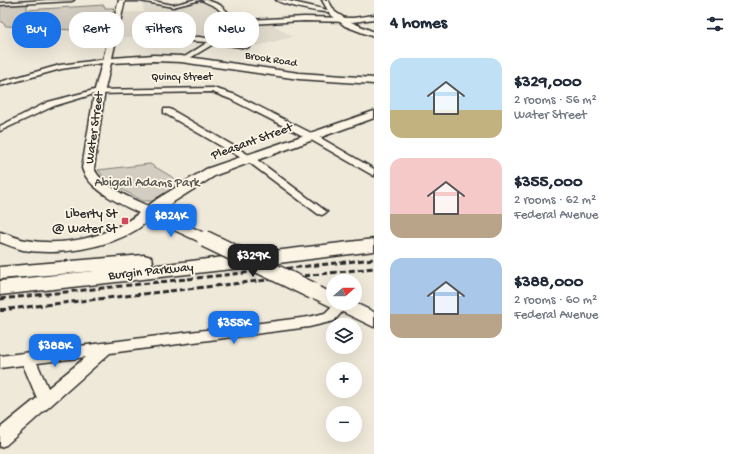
<!DOCTYPE html>
<html lang="en">
<head>
<meta charset="utf-8">
<style>
	body { margin:0; font-family:"Gochi Hand",sans-serif; background:#f2f2f3; color:#1f2937; height:100vh; display:flex; flex-direction:column; font-size:15px; white-space:nowrap }
	* { box-sizing:border-box; margin:0 }
	p { font-size:13px; color:#747a83 }
	.icon { flex:none; width:22px; height:22px; fill:none; stroke:currentColor; stroke-width:2; stroke-linecap:round; stroke-linejoin:round }
	.map { position:relative; flex:1; overflow:hidden }
	.side { display:flex; flex-direction:column; background:#fff; width:368px }
	.side>* { flex:none }
	.top-card { position:absolute; left:12px; top:12px; width:302px; height:36px; display:flex; gap:8px }
	.needle { width:26px; rotate:70deg }
	.buttons { position:absolute; left:326px; top:274px; display:grid; gap:8px }
	.buttons a { display:grid; place-items:center; width:36px; height:36px; border-radius:50%; background:#fff; box-shadow:0 4px 16px #0002; font-size:20px }
	.price { position:absolute; translate:-50% -34px; padding:0 9px; border-radius:8px; background:#1a73e8; color:#fff; font-size:13px; line-height:26px; filter:drop-shadow(0 1px 2px #0008) }
	.price::after { content:''; position:absolute; left:50%; top:24px; width:12px; height:9px; margin-left:-6px; background:inherit; clip-path:polygon(0 0,100% 0,50% 100%) }
	.price.on { background:#222; color:#fff }
	ul { padding:0; list-style:none }
	li { display:flex; align-items:center; gap:12px; height:100px; padding:0 16px }
	li span { display:grid; place-items:center; flex:none; width:112px; height:80px; border-radius:12px; color:#555 }
	li>.icon { margin-inline-start:auto }
	span .icon { width:48px; height:48px; fill:#fffc; stroke-width:1 }
	li b { font-size:17px }
	h2 { display:flex; justify-content:space-between; align-items:center; height:48px; padding:0 16px; font-size:17px }
	.chip { padding:0 14px; border-radius:16px; background:#fff; box-shadow:0 4px 16px #0002; font-size:14px; line-height:36px }
	.chip.on { background:#1a73e8; color:#fff }
	main { display:flex; flex:1; min-height:0 }
	.map>svg:first-child { display:block }
	.built { fill:#e0dacc }
	.green { fill:#d2cdc0; stroke:#7e7c76 }
	.lines { fill:none; stroke-linecap:round; stroke-linejoin:round }
	.street-casing { stroke:#2b2b2b; stroke-width:3 }
	.secondary-casing { stroke:#2b2b2b; stroke-width:3 }
	.primary-casing { stroke:#2b2b2b; stroke-width:3 }
	.street { fill:#fcf5e5; fill-rule:evenodd }
	.secondary { fill:#fcf5e5; fill-rule:evenodd }
	.primary { fill:#fcf5e5; fill-rule:evenodd }
	.rail-far1 { stroke:#2b2b2b; stroke-width:3; stroke-dasharray:6 3; stroke-linecap:butt }
	.rail { stroke:#2b2b2b; stroke-width:4; stroke-dasharray:8 4; stroke-linecap:butt }
	.secondary-bridge-casing { stroke:#2b2b2b; stroke-width:19; stroke-linecap:butt }
	.secondary-bridge { stroke:#fcf5e5; stroke-width:16 }
	.poi-dot { fill:#d1495b; stroke:#fcf5e5; stroke-width:1.5 }
	.labels { text-anchor:middle; dominant-baseline:central; stroke-width:3.5; stroke-linejoin:round; paint-order:stroke }
	.far-street-label { font-size:11px; fill:#2b2b2b; stroke:#fcf5e5 }
	.street-label { font-size:13px; fill:#2b2b2b; stroke:#fcf5e5 }
	.park-label { font-size:13px; fill:#555450; stroke:#fcf5e5 }
	.poi-label { font-size:13px; fill:#2b2b2b; stroke:#fcf5e5; text-anchor:end }
</style>
</head>
<body>
<main>
<div class="map">
<svg width="374" height="454" viewBox="0 0 374 454">
	<rect width="100%" height="100%" fill="#efe9da"/>
	<filter id="ink" filterUnits="userSpaceOnUse"><feTurbulence type="fractalNoise" baseFrequency=".025" numOctaves="2"/><feDisplacementMap in="SourceGraphic" scale="8" xChannelSelector="R" yChannelSelector="G"/><feConvolveMatrix kernelMatrix="1 2 1 2 8 2 1 2 1" color-interpolation-filters="sRGB"/></filter>
	<g filter="url(#ink)">
		<!-- built -->
		<path class="built" d="M146 1 173 8 202 1 214 6 223 15 230 18 247 23H271L292 37 257 46 194 37H117L123 12H144L143 3Z"/>
		<!-- green -->
		<g class="green">
			<path d="M27 4V10L104 5 105 8H114L107 32 6 26 0 20V5Z"/>
			<path d="M150 164 184 184 154 201H143L108 182 98 170Z"/>
		</g>
		<g class="lines">
			<!-- street casing -->
			<g class="street-casing">
				<g id="street">
					<path d="M47 0H74L72 1 0 5V3Z"/>
					<path d="M120 0H148L173 5 193 0H207L220 5 231 15 248 20 304 17 353 18 374 15V19L353 22 304 21 248 24 227 17 216 7 201 0 173 7 140 1H122Z"/>
					<path d="M276 0H284L332 11C325 15 284 5 276 0Z"/>
					<path d="M174 37H199L247 44 250 46 247 48 215 43 185 61 182 59 183 58 208 42 172 40V38Z"/>
					<path d="M107 59 109 60V62L61 69 0 86V82L60 65Z"/>
					<path d="M213 88 236 95 319 137 374 169V176L313 141 230 99 212 92 94 94 54 106 0 131V126L48 102 94 90Z"/>
					<path d="M164 109H170L256 159 327 212 322 215 318 214 250 163 164 113Z"/>
					<path d="M335 303 349 304 334 321 309 327 110 353 6 445 0 447V428L37 398 23 365 0 368V356L309 317 325 313ZM86 357 48 388 37 363Z"/>
				</g>
			</g>
			<!-- secondary casing -->
			<g class="secondary-casing">
				<g id="secondary">
					<path d="M119 0H125L112 58 154 55 181 56 299 73 374 78V84L299 79 181 62 154 61 111 63 105 89 94 168C100 185 132 199 148 206L157 199 206 169 374 111V118L216 175 159 211 210 236 213 239 210 242 205 244 200 242 150 219C146 222 141 227 136 230 107 248 57 256 23 250 15 248 8 245 0 242V232C9 234 17 239 26 240 65 247 109 237 139 213 120 204 88 189 82 168L95 89Z"/>
					<path d="M322 0H328L335 12 351 22 374 32V37L345 26 330 14Z"/>
					<path d="M313 285 333 293V303H355L374 312V327L307 295 304 291 307 287Z"/>
				</g>
			</g>
			<!-- primary casing -->
			<g class="primary-casing">
				<path id="primary" d="M374 239V251L232 269 0 295V281L94 271 0 279V267L144 255 151 257 153 261 150 266Z"/>
			</g>
			<!-- street -->
			<use href="#street" class="street"/>
			<!-- secondary -->
			<use href="#secondary" class="secondary"/>
			<!-- primary -->
			<use href="#primary" class="primary"/>
			<!-- rail-far1 -->
			<g class="rail-far1">
				<path d="M0 299 374 259"/>
				<path d="M0 310 374 268"/>
			</g>
			<!-- rail -->
			<path class="rail" d="M0 310H4"/>
			<!-- secondary-bridge casing -->
			<g class="secondary-bridge-casing">
				<path id="secondary-bridge" d="M205 239 313 291"/>
			</g>
			<!-- secondary-bridge -->
			<use href="#secondary-bridge" class="secondary-bridge"/>
		</g>
	</g>
	<!-- markers -->
	<rect class="poi-dot" x="121" y="217" width="8" height="8" rx="2"/>
	<g class="labels">
		<!-- far-street labels -->
		<g class="far-street-label">
			<text transform="translate(271 60) rotate(9)">Brook Road</text>
			<text x="182" y="78">Quincy Street</text>
		</g>
		<!-- street labels -->
		<g class="street-label">
			<text transform="translate(95 128) rotate(-82)">Water Street</text>
			<text transform="translate(252 142) rotate(-20)">Pleasant Street</text>
			<text transform="translate(151 272) rotate(-6)">Burgin Parkway</text>
		</g>
		<!-- park labels -->
		<g class="park-label">
			<text x="147" y="183">Abigail Adams Park</text>
		</g>
		<!-- poi labels -->
		<g class="poi-label">
			<text x="117" y="214">Liberty St<tspan x="117" dy="15">@ Water St</tspan></text>
		</g>
	</g>
</svg>
<div class="buttons">
<a><svg class="needle" viewBox="-14 -14 28 28"><path d="M0-13l5 13h-10z" fill="#e53935"/><path d="M0 13l5-13h-10z" fill="#747a83"/></svg></a>
<a><svg class="icon" aria-label="layers" viewBox="0 0 24 24"><path d="M12 4l9 5-9 5-9-5zM3 14l9 5 9-5"/></svg></a>
<a>+</a>
<a>−</a>
</div>
<b class="price" style="left:171px;top:238px">$824K</b>
<b class="price on" style="left:253px;top:278px">$329K</b>
<b class="price" style="left:234px;top:345px">$355K</b>
<b class="price" style="left:55px;top:368px">$388K</b>
<div class="top-card">
<a class="chip on">Buy</a>
<a class="chip">Rent</a>
<a class="chip">Filters</a>
<a class="chip">New</a>
</div>
</div>
<section class="side">
<h2>4 homes<svg class="icon" aria-label="filters" viewBox="0 0 24 24"><path d="M4 7h16M4 17h16"/><circle cx="9" cy="7" r="2"/><circle cx="15" cy="17" r="2"/></svg></h2>
<ul>
<li><span style="background:linear-gradient(#bfe0f5 65%,#c2b280 0)"><svg class="icon" aria-label="home" viewBox="0 0 24 24"><path d="M3 11l9-7 9 7M6 9v11h12V9"/></svg></span><div><b>$329,000</b><p>2 rooms · 56 m²</p><p>Water Street</p></div></li>
<li><span style="background:linear-gradient(#f6c9c9 70%,#b9a48a 0)"><svg class="icon" aria-label="home" viewBox="0 0 24 24"><path d="M3 11l9-7 9 7M6 9v11h12V9"/></svg></span><div><b>$355,000</b><p>2 rooms · 62 m²</p><p>Federal Avenue</p></div></li>
<li><span style="background:linear-gradient(#a9c7e8 70%,#b9a48a 0)"><svg class="icon" aria-label="home" viewBox="0 0 24 24"><path d="M3 11l9-7 9 7M6 9v11h12V9"/></svg></span><div><b>$388,000</b><p>2 rooms · 60 m²</p><p>Federal Avenue</p></div></li>
</ul>
</section>
</main>
</body>
</html>
